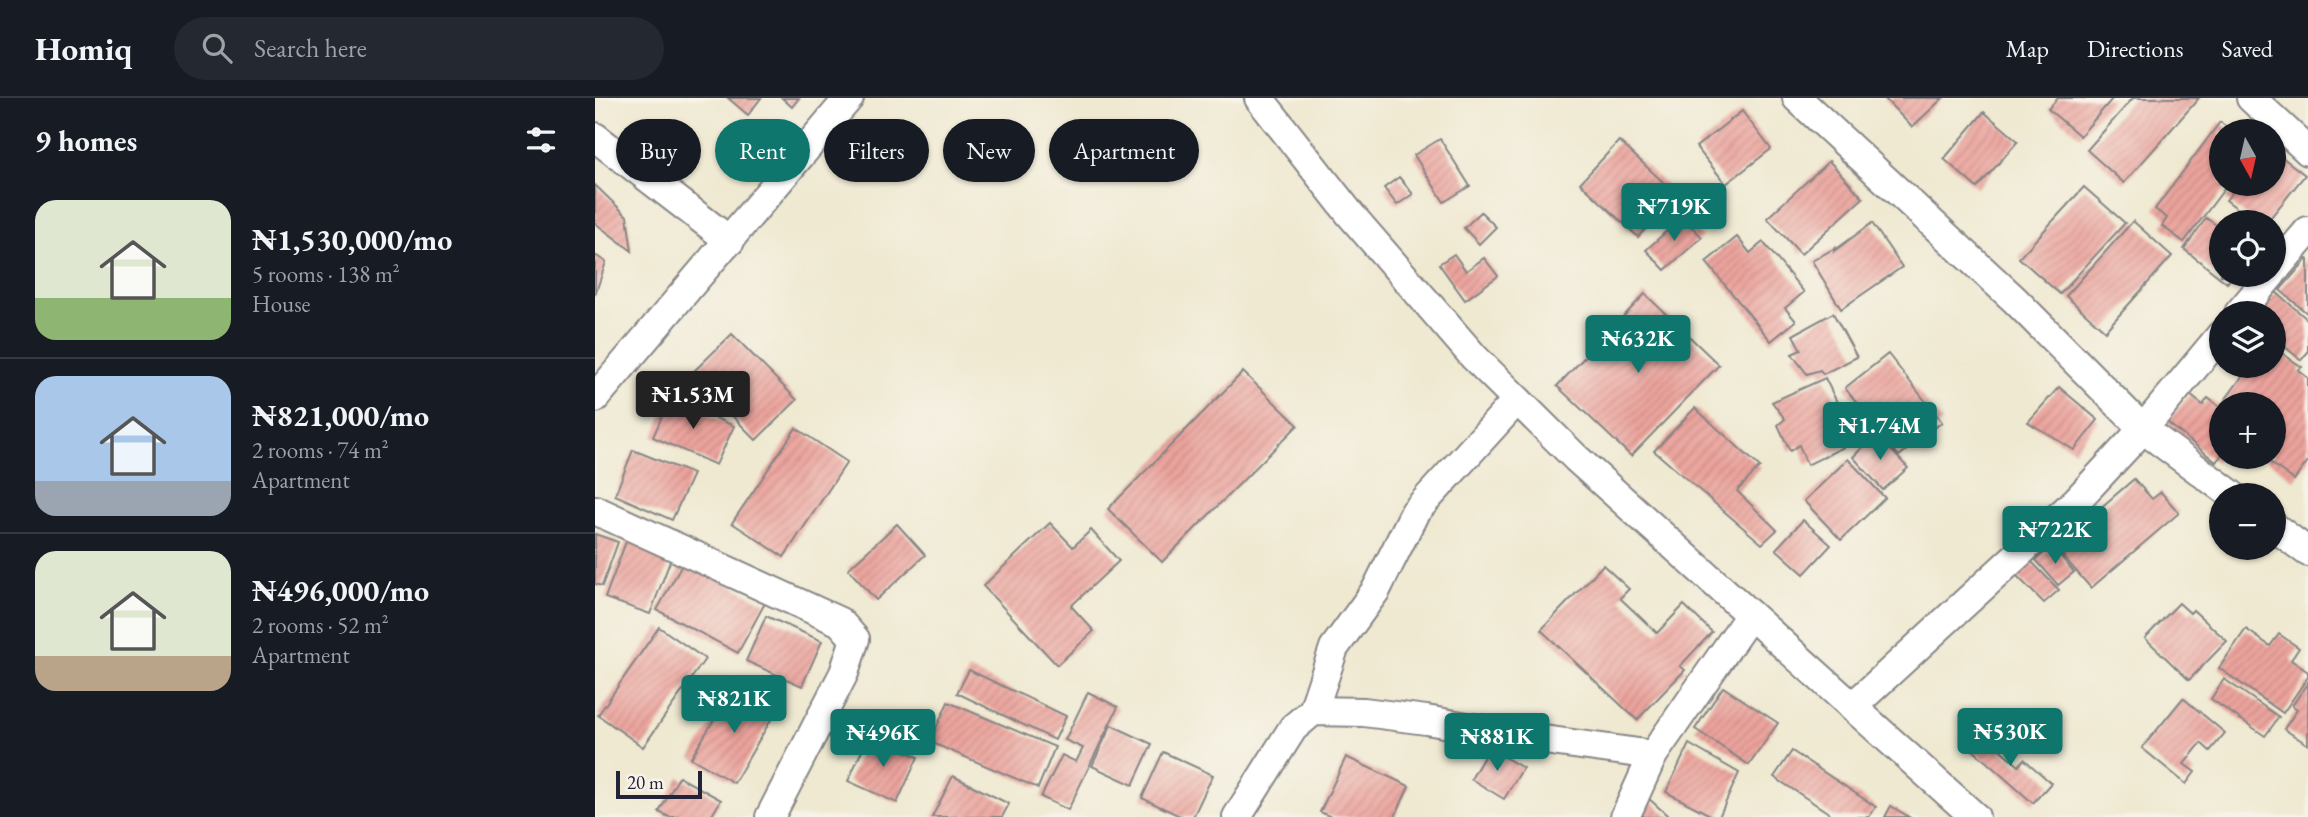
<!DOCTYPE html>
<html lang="en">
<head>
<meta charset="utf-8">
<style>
	body { margin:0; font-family:"EB Garamond",serif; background:#242831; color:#f1f3f6; height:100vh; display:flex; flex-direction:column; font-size:26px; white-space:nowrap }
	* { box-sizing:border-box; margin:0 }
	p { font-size:23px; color:#9ea1a6 }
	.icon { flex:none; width:38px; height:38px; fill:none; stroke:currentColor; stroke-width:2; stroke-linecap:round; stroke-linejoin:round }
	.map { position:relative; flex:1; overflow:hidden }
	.sheet { display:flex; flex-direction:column; background:#171b24; width:595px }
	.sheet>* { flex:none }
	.guide { position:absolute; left:21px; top:21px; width:665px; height:63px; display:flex; gap:14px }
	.needle { width:46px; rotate:172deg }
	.fabs { position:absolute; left:1614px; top:21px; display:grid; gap:14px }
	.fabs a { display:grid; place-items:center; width:77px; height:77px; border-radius:50%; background:#171b24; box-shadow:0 2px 5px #0004; font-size:35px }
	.scale { position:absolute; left:21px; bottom:18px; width:86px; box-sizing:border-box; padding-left:7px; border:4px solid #22223b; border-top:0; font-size:19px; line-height:24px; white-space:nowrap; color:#22223b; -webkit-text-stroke:5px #f7f3e8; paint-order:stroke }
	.price { position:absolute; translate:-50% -60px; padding:0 16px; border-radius:7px; background:#0f766e; color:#fff; font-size:23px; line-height:46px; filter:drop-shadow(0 2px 4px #0008) }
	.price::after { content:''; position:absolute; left:50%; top:42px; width:21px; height:16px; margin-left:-10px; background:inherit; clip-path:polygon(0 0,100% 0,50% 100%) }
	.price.current { background:#222; color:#fff }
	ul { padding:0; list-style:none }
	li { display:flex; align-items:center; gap:21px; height:175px; padding:0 35px }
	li+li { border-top:2px solid #363941 }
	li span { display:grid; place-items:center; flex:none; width:196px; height:140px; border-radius:21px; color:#555 }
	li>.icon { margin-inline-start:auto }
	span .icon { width:84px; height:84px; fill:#fffc; stroke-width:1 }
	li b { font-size:30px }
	h2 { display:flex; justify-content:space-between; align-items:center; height:84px; padding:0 35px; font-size:30px }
	.chip { padding:0 24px; border-radius:32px; background:#171b24; box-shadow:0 2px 5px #0004; font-size:24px; line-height:63px }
	.chip.current { background:#0f766e; color:#fff }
	header { display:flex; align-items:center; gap:42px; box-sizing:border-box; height:98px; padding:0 35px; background:#171b24; border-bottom:2px solid #363941 }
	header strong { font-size:33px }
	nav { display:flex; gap:38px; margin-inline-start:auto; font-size:24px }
	.search { width:490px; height:63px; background:#242831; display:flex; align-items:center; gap:18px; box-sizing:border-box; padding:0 24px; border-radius:38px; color:#9ea1a6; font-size:26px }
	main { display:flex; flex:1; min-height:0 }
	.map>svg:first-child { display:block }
	.building { fill:url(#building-hatch) }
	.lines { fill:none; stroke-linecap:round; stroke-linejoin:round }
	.street-casing { stroke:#888686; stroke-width:32 }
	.street { stroke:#fff; stroke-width:28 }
</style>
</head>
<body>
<header>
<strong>Homiq</strong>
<div class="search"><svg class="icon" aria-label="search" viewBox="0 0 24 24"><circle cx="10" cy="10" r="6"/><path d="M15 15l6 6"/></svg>Search here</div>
<nav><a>Map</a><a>Directions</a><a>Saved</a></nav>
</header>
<main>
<section class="sheet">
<h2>9 homes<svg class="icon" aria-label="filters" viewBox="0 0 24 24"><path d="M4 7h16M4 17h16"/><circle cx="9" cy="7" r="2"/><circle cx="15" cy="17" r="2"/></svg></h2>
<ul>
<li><span style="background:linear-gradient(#dfe7d0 70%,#8fb573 0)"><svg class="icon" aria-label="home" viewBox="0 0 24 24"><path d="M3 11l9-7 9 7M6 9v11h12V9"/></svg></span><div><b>₦1,530,000/mo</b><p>5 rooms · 138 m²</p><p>House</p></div></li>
<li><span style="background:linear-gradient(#a9c7e8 75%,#9aa5b1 0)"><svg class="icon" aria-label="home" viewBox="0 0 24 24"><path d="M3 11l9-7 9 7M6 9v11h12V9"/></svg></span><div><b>₦821,000/mo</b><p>2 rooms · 74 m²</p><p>Apartment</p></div></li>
<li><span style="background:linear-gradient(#dfe7d0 75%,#b9a48a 0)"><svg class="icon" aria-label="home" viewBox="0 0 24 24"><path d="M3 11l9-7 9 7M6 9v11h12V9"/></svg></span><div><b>₦496,000/mo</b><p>2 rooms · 52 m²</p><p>Apartment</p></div></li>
</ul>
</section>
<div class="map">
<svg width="1713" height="719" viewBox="0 0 1713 719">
	<defs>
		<pattern id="building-hatch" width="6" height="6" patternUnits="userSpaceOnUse" patternTransform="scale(1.75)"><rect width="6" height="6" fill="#eba39c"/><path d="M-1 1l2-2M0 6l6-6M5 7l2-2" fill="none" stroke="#c98c87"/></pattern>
	</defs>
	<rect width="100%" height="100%" fill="#f7f3e8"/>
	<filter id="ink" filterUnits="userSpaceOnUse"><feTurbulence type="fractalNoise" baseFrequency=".0143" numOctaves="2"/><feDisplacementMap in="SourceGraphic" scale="14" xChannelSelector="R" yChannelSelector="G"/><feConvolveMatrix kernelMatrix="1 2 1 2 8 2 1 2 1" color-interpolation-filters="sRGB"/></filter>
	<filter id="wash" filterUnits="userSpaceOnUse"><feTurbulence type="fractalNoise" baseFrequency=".00686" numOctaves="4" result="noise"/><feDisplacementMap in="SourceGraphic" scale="28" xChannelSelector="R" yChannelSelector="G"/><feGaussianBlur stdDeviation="1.57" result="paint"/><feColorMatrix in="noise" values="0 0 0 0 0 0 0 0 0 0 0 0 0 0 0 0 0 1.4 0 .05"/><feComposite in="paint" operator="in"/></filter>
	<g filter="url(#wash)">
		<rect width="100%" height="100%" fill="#efe9d1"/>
		<g id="blocks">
			<!-- building -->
			<g class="building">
				<path d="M133 0H166L153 17Z"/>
				<path d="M187 0H204L197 9Z"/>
				<path d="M1289 0H1348L1317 29Z"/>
				<path d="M1463 0H1518L1485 38 1453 11Z"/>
				<path d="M1538 0H1604L1529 85 1492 52Z"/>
				<path d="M1147 13 1176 51 1131 86 1101 49Z"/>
				<path d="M1389 14 1423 43 1382 90 1349 61Z"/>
				<path d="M1625 24 1637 33H1626V86H1633L1589 144 1567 128 1572 120 1560 111Z"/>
				<path d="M845 41 875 88 849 104 819 57Z"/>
				<path d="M1024 43 1082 97 1043 139 985 85Z"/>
				<path d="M1678 52 1710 77 1672 124H1660L1631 102 1644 86H1678Z"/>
				<path d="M1234 63 1268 100 1206 156 1172 120Z"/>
				<path d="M804 79 818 96 802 107 789 90Z"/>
				<path d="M0 87 32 118 37 153 0 125Z"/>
				<path d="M1489 89 1530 125 1465 196 1424 160Z"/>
				<path d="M886 114 901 129 884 146 869 130Z"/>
				<path d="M1087 119 1107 139 1070 172 1051 152Z"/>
				<path d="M1611 120 1626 130V177H1638L1632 185 1589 151Z"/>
				<path d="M1538 123 1577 158 1510 233 1471 198Z"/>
				<path d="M1277 125 1307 169 1246 211 1217 163 1240 150 1239 153Z"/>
				<path d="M1142 139 1155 155 1168 144 1209 194 1190 210 1201 223 1176 243 1111 164Z"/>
				<path d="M859 156 871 173 889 160 903 178 870 202 844 166Z"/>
				<path d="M0 157 11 164 0 197Z"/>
				<path d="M1712 161 1713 162V216L1685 192Z"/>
				<path d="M1681 194 1713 222V254L1706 262 1678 239V215H1663Z"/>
				<path d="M1050 196 1124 267 1036 358 962 288Z"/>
				<path d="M1238 215 1262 259 1228 276 1225 272 1212 276 1197 256 1206 252 1198 237Z"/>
				<path d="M137 236 202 302 161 342 96 276Z"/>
				<path d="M1678 249 1707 269 1703 272 1713 280V363L1699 382 1668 359H1678V306H1627L1655 268H1678Z"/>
				<path d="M1293 256 1347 324 1304 358 1250 290Z"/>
				<path d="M648 274 703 327 567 464 513 411Z"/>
				<path d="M1230 280 1261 343 1212 367 1204 347 1195 353 1183 327 1190 321 1177 304Z"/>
				<path d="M1464 289 1503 322 1479 352 1433 324Z"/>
				<path d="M1595 297 1608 307 1613 300 1626 310V358L1621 364 1572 324Z"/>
				<path d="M75 300 139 328 121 367 58 339Z"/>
				<path d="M1100 310 1165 369 1142 393 1182 432 1167 446 1059 353Z"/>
				<path d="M201 330 252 364 189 459 137 425Z"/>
				<path d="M1281 336 1313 370 1288 392 1258 359Z"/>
				<path d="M38 352 98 376 77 422 20 397Z"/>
				<path d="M1253 361 1290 400 1246 442 1209 403Z"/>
				<path d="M1539 381 1557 401 1566 394 1584 415 1496 490 1460 449Z"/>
				<path d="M1208 422 1236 447 1209 476 1181 451Z"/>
				<path d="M455 425 478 449 496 432 524 463 476 508 499 533 462 567 388 488Z"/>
				<path d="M302 426 330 457 281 502 253 471Z"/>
				<path d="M0 436 23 444 7 488 0 486Z"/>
				<path d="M32 441 77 458 55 516 10 500Z"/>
				<path d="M1457 448 1479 474 1463 487 1441 462Z"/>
				<path d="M1434 461 1464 492 1449 505 1419 475Z"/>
				<path d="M89 463 170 505 143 555 62 512Z"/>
				<path d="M1008 467 1034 491 1025 500 1062 535 1089 507 1117 534 1085 568 1090 572 1042 622 946 532Z"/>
				<path d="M1584 505 1595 515 1598 512 1632 543 1594 582 1550 540Z"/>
				<path d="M171 518 227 543 207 588 151 563Z"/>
				<path d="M64 529 110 561 48 649 3 617Z"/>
				<path d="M1651 531 1675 548 1684 536 1704 550 1696 562 1713 574V579L1688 615 1624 570Z"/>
				<path d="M374 572 471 618 460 642 362 595Z"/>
				<path d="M1629 581 1684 619 1670 638 1616 601Z"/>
				<path d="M1713 584V647L1689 631 1702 612 1697 608Z"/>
				<path d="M139 589 181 613 139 685 96 660Z"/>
				<path d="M1128 589 1183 625 1154 667 1100 631Z"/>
				<path d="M493 594 523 609 473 712 446 699 467 657 481 664 488 650 470 642Z"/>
				<path d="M1588 600 1630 635 1615 653 1606 645 1589 666 1600 674 1591 686 1547 650Z"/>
				<path d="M353 604 460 649 443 690 335 644Z"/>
				<path d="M516 627 557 646 538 687 497 668Z"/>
				<path d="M1383 632 1424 668 1429 661 1456 685 1438 705 1370 645Z"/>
				<path d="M274 637 323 659 302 705 253 683Z"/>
				<path d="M1094 646 1144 675 1124 719H1119L1071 694Z"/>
				<path d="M894 650 928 670 909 701 876 681Z"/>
				<path d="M1197 653 1281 709 1274 719H1240L1179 679Z"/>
				<path d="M568 654 618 677 598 719H587L547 700Z"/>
				<path d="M751 659 814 688 800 719H736L725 714Z"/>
				<path d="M358 678 414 706 407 719H337Z"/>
				<path d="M84 679 126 702 116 719H74L64 714Z"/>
				<path d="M1052 699 1072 717 1071 719H1042Z"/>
				<path d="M1296 708 1314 719H1290Z"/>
			</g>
		</g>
	</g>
	<g filter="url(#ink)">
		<use href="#blocks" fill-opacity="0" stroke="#888686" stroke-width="2"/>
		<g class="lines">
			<!-- street casing -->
			<g class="street-casing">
				<g id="street">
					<path d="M664 0 755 116 879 259 981 360 1380 719"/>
					<path d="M1202 0 1420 202 1548 331 1637 397"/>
					<path d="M1656 0 1713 53"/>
					<path d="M0 39 135 143"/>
					<path d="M1678 174 1713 133"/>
					<path d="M1644 215 1676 177"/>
					<path d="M0 300 254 0"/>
					<path d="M0 412 245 524 260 541 249 575 175 719"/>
					<path d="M1678 428 1713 454"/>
					<path d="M1257 609 1482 402 1548 331 1626 237"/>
					<path d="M718 613 739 550 781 492 820 414 922 302"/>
					<path d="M642 719 698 630 718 613 769 614 831 622 949 642 1058 657"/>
					<path d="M1030 719 1058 657 1155 517"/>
				</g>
			</g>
			<!-- street -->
			<use href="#street" class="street"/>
		</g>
	</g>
</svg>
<div class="fabs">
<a><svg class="needle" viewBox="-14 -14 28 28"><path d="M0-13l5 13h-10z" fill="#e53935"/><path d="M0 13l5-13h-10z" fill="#9ea1a6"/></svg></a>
<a><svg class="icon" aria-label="locate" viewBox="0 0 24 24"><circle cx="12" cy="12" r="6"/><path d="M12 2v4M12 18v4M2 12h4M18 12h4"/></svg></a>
<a><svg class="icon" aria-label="layers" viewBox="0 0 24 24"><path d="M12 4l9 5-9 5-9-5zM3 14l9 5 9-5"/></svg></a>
<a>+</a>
<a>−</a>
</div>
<div class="scale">20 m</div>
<b class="price" style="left:1079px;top:145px">₦719K</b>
<b class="price" style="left:1043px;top:277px">₦632K</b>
<b class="price current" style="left:98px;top:333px">₦1.53M</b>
<b class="price" style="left:1285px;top:364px">₦1.74M</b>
<b class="price" style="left:1460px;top:468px">₦722K</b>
<b class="price" style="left:139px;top:637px">₦821K</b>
<b class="price" style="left:1415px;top:670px">₦530K</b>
<b class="price" style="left:288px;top:671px">₦496K</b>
<b class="price" style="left:902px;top:675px">₦881K</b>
<div class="guide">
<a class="chip">Buy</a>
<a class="chip current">Rent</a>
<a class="chip">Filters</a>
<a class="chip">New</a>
<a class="chip">Apartment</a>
</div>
</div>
</main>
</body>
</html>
